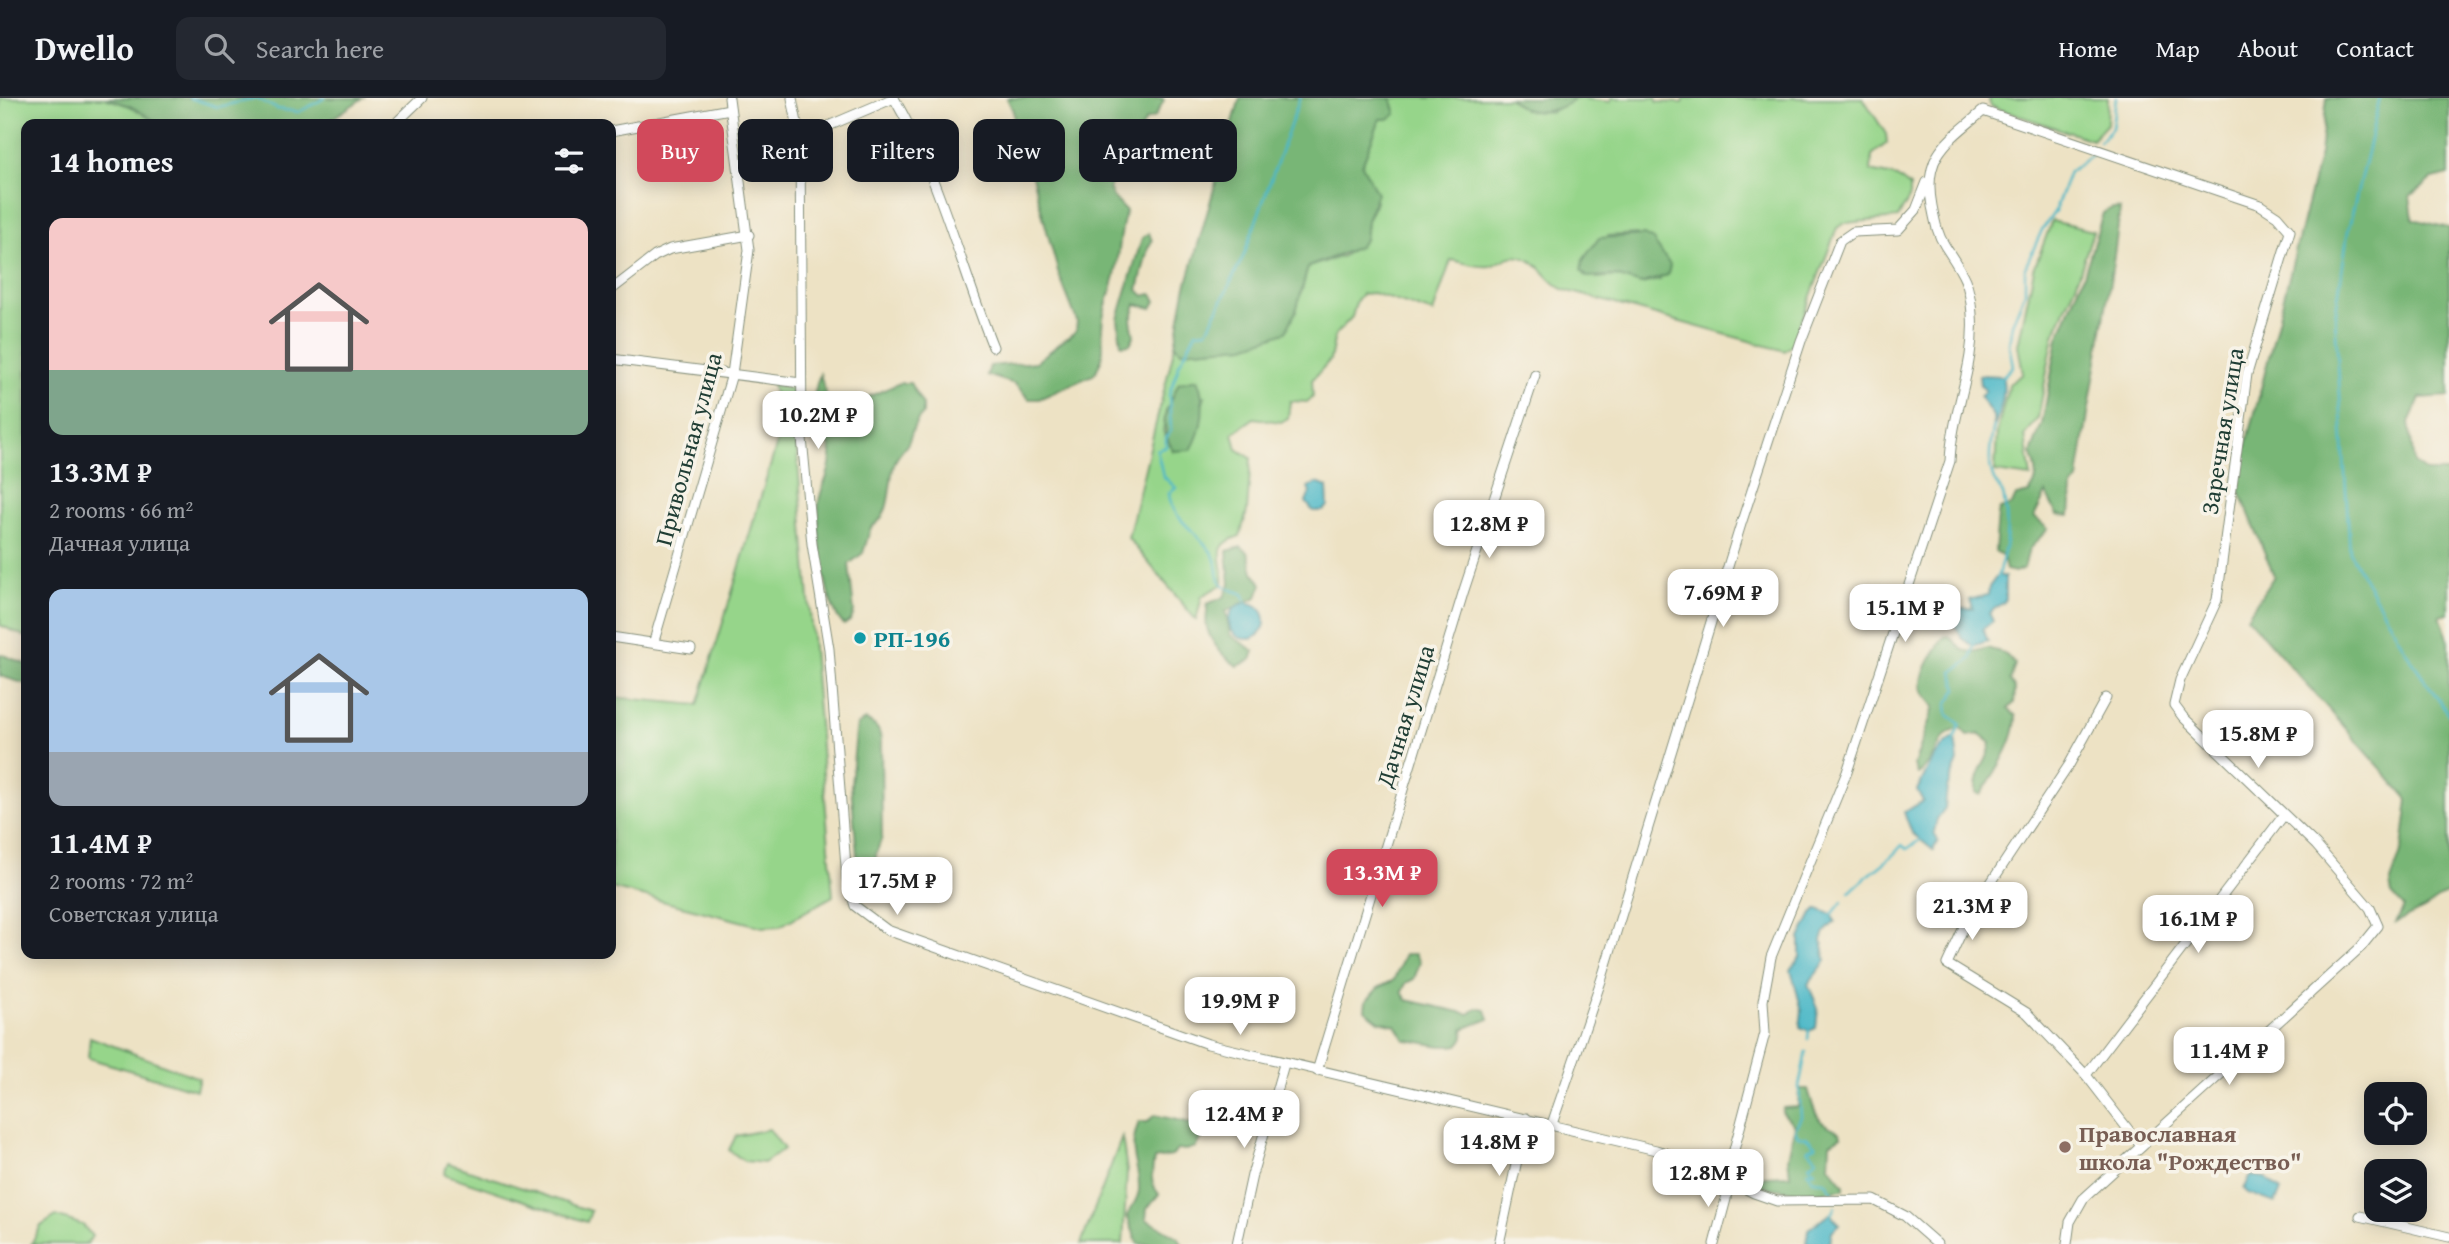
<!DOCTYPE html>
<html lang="en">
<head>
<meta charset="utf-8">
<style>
	body { margin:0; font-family:"Gentium Book Plus",serif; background:#242831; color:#f1f3f6; height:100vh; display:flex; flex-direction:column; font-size:26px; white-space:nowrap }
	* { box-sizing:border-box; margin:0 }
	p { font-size:23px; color:#9ea1a6 }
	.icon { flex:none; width:38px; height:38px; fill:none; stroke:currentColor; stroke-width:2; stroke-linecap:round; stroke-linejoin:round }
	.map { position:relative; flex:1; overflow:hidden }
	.panel { position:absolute; left:21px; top:21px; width:595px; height:840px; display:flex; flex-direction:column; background:#171b24; border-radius:14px; box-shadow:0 4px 18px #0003 }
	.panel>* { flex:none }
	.hud { position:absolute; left:637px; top:21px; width:665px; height:63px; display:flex; gap:14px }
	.buttons { position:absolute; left:2364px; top:984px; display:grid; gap:14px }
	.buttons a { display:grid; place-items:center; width:63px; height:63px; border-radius:14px; background:#171b24; box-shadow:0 4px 18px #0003; font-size:35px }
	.price { position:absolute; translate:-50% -60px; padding:0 16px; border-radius:14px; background:#fff; color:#222; font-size:23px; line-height:46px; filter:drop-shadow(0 2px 4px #0008) }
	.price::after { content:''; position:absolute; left:50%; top:42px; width:21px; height:16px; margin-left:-10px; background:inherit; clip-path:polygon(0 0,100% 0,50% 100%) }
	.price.on { background:#d1495b; color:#fff }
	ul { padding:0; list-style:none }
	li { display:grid; align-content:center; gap:14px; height:371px; padding:0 28px }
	li span { display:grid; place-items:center; height:217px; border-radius:14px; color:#555 }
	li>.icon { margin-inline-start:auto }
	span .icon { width:126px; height:126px; fill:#fffc; stroke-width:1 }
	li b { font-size:30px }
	h2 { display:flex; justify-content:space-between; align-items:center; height:84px; padding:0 28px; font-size:30px }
	.tag { padding:0 24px; border-radius:14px; background:#171b24; box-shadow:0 4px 18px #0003; font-size:24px; line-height:63px }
	.tag.on { background:#d1495b; color:#fff }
	header { display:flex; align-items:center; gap:42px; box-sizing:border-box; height:98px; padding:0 35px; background:#171b24; border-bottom:2px solid #363941 }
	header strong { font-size:33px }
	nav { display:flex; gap:38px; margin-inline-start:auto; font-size:24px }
	.search { width:490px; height:63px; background:#242831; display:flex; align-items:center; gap:18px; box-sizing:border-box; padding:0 24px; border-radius:14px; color:#9ea1a6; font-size:26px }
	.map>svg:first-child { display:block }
	.green { fill:#96d58a; stroke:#5a895f; stroke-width:2; fill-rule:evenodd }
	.forest { fill:#78b676; stroke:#4c7a55; stroke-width:2 }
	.water { fill:#4cb8c7; stroke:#367a7e; stroke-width:2 }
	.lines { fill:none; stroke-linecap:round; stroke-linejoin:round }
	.stream { stroke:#4cb8c7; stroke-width:2.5 }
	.minor-casing { stroke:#86907c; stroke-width:11 }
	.minor { stroke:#fff; stroke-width:9 }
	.culture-dot { fill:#0f9aa8; stroke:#f7f3e8; stroke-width:2.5 }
	.education-dot { fill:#8d6e63; stroke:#f7f3e8; stroke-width:2.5 }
	.labels { text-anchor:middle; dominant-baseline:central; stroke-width:7; stroke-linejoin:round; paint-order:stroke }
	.street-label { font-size:24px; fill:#1f3d34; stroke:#f7f3e8 }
	.culture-label { font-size:24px; font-weight:bold; fill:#0d838f; stroke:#f7f3e8; text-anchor:start }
	.education-label { font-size:24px; font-weight:bold; fill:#785e54; stroke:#f7f3e8; text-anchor:start }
</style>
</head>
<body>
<header>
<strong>Dwello</strong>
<div class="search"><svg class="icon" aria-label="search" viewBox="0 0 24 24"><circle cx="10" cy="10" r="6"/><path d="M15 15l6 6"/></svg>Search here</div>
<nav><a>Home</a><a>Map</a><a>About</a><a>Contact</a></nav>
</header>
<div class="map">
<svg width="2449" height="1146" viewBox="0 0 2449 1146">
	<rect width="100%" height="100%" fill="#f7f3e8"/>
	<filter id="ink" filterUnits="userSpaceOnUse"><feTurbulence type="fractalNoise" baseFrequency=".0143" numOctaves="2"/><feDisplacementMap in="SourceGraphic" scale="14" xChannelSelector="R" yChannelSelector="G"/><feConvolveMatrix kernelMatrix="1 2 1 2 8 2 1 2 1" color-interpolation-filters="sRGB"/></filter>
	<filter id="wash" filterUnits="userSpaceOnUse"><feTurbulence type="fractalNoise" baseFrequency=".00686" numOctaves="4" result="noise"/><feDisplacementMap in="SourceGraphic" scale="28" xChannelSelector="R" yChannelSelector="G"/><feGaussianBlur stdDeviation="1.57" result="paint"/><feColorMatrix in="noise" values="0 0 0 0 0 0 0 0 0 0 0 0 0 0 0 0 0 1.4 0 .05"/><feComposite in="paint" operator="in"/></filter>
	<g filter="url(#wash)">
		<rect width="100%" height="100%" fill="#ede2c4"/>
		<!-- green -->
		<g class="green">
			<path d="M0 0H105L130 8 160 26H26V539L0 527Z"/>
			<path d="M1391 0H1510L1525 12 1551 14 1576 0 1611 4V0H1656L1657 4 1682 5 1685 0H1863L1886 36 1887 45 1872 57 1871 73 1897 79 1910 89V98L1898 120 1845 125 1837 130 1792 247 1785 253 1565 192C1548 185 1543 167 1527 161 1509 153 1503 165 1490 168 1479 170 1462 164 1451 162L1433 215 1373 195 1362 196 1357 202 1352 219 1335 237 1330 262 1312 282 1313 299 1307 304 1290 303 1288 320 1281 324 1254 320 1233 335 1237 351 1251 360 1247 413 1240 438C1208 448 1226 462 1223 486L1202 498 1196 522 1128 440 1175 247 1181 253 1245 248 1296 213 1308 169 1343 158 1365 142 1367 123 1376 104 1362 67 1380 21 1396 16ZM1636 136 1660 182 1641 186 1616 178 1597 180 1608 138ZM1205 298 1199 317 1173 353 1163 333 1166 312Z"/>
			<path d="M1989 0H2108L2107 26 2092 42 1990 8Z"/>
			<path d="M2052 123 2093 133 2076 187 2054 237 2038 320 2025 338 2031 379 1995 374 1997 334 2009 286 2023 276 2018 247 2034 171Z"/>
			<path d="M772 286 792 291 833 798 780 828 763 829 611 790V599L698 607 781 332Z"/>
			<path d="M90 939 199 980 196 992 88 960Z"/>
			<path d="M769 1031 784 1051 764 1065 744 1063 729 1052 736 1038Z"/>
			<path d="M1122 1039 1127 1073 1123 1146H1081Z"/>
			<path d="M448 1065 591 1113 587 1124 444 1076Z"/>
			<path d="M56 1118 83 1127 92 1138 87 1146H31L41 1128Z"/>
		</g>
		<!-- forest -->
		<g class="forest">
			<path d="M105 0H363L324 26H160L130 8Z"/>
			<path d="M1007 0H1162L1164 2 1155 19 1146 22 1109 90 1113 99 1126 113C1120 132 1120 148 1117 167 1115 185 1106 202 1103 220 1099 243 1110 255 1093 277L1039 301H1029L1015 286 987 277 990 268 1036 264 1076 233 1077 223 1059 177 1032 78 1017 52 1013 13Z"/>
			<path d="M1240 0H1391L1396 16 1388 21H1380L1362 67 1377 95 1367 123 1365 141 1359 149 1308 169 1296 213 1286 234 1245 248 1181 253 1175 247 1185 192Z"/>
			<path d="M1510 0H1576C1555 16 1527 20 1510 0Z"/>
			<path d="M2327 0H2449V77L2433 81 2410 98 2413 121 2449 130V298L2420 300 2409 324 2414 365 2426 374H2449V516L2440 518 2449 543V794L2424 811 2396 824 2404 809 2392 796 2390 786 2402 751 2408 701 2247 519 2274 478 2237 386 2320 55Z"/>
			<path d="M2112 110 2120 111C2110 202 2090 292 2078 382L2072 390 2070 418 2057 417 2046 395 2034 419 2048 431 2029 451 2024 470 2015 474 2006 472 2003 459 1995 454 1998 416 2000 411 2012 407 2016 398 2029 395C2040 382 2037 370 2031 355L2042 326 2058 240 2083 180 2103 115Z"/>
			<path d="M1149 135 1152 143 1148 150 1138 192 1144 198 1152 196 1156 203 1152 210 1136 206 1131 222 1134 238 1130 246 1121 247 1118 221 1142 140Z"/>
			<path d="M1644 137 1653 142 1670 167 1668 177 1641 186 1616 178 1587 179 1581 172 1583 162 1599 140Z"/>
			<path d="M820 276 828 304 834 311 843 310 900 285H910L923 307V316C913 325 913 334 908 345 904 352 898 356 895 364 887 385 894 417 871 429L863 455 849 466 854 514 851 522 844 527C824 509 816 430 819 403 821 388 831 377 831 357 831 346 825 342 820 333 809 317 814 293 820 276Z"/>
			<path d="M1197 281C1207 303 1203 332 1191 352L1173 353C1158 324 1165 313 1179 285Z"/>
			<path d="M1241 449 1248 454 1253 474 1262 486 1257 499 1226 513 1230 537 1254 553 1251 562 1238 568C1225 561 1210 544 1207 529 1205 521 1208 513 1207 506L1224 499 1230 486 1227 453Z"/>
			<path d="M1949 538 1963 552 1973 554 1987 550 2004 555 2015 566 2010 583 2015 591 2014 605 2008 611 2016 618C2016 644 1995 675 1980 697L1976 695C1974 674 1989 664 1991 645L1980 636 1967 638 1961 631C1936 633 1937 664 1918 676L1914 667 1934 609C1931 603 1923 597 1922 590 1920 573 1936 552 1944 539Z"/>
			<path d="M0 556 26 566V586L0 578Z"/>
			<path d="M865 622C876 627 880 631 881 643L882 739 876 756V774L870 781 862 777 858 768 851 687 856 634 857 627Z"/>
			<path d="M1405 856H1415L1420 864 1414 881 1406 885 1402 894 1407 902 1469 916 1477 910 1486 912 1489 921 1463 931 1464 940 1458 947C1439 951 1423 943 1405 942L1396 927 1379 923 1365 912 1366 903 1378 890 1394 882Z"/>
			<path d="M1799 991H1808C1811 1001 1814 1017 1822 1024 1829 1030 1837 1029 1841 1038L1830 1045 1829 1068 1844 1086V1091L1807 1096 1760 1088 1759 1083 1764 1078 1790 1077 1788 1060 1795 1028 1782 1014 1783 1010 1798 1009Z"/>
			<path d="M1154 1017 1205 1028 1210 1037 1200 1041 1196 1049 1186 1052 1178 1051 1172 1058 1154 1061C1152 1075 1149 1085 1159 1096L1147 1111 1146 1121 1179 1140 1182 1146H1138L1127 1118C1131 1109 1138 1102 1139 1092 1140 1064 1126 1056 1139 1024H1148Z"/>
		</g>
		<!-- water -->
		<g class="water">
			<path d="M1979 277 2002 278C2007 293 2000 314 1994 329L1993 318 1980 299 1985 292 1980 287Z"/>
			<path d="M1317 385 1327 389 1328 408 1323 413H1313L1306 404 1310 395 1308 390Z"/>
			<path d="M1998 477 2005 479V503L1989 515 1993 523 1983 531 1988 543 1973 548 1962 540 1945 510 1973 511 1969 502 1988 497 1989 489Z"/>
			<circle cx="1247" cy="523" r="18"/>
			<path d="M1955 640 1958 663 1947 690 1945 710 1937 721 1934 734 1938 743 1933 752 1912 735 1904 714 1923 703 1917 692C1926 676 1937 647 1955 640Z"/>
			<path d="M1818 811 1831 816 1835 823 1825 834 1822 842 1826 863 1808 886 1818 910 1816 930 1809 933 1800 929 1802 913 1791 872 1800 859V840L1812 816Z"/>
			<path d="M2251 1078 2266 1080 2281 1093 2275 1105 2248 1095 2244 1091Z"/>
			<path d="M1830 1116 1840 1126 1832 1133 1830 1146H1806L1808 1131Z"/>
		</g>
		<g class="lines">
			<!-- stream -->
			<g class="stream">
				<path d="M190 0 218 9 256 0 277 11 299 14 325 0"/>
				<path d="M2380 0 2348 133 2335 219 2350 455 2410 560 2449 617"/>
				<path d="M2099 44 2112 30 2116 0"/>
				<path d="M2001 280 2013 268 2009 246 2012 226 2025 194V170L2042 132 2055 113 2069 74 2093 56"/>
				<path d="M1994 328C1990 345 1987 366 1994 382 1998 389 2003 393 2004 401 2010 431 2006 452 1997 480"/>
				<path d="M1247 505 1243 496C1237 493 1228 492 1223 487 1214 477 1219 468 1213 457 1200 434 1171 423 1169 395L1176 390 1163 378 1157 352 1166 349V340L1171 333 1169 297 1179 267 1196 234 1207 233 1244 157 1300 0"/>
				<path d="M1954 643 1960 626 1948 617 1947 606 1957 591 1953 574 1971 561 1974 546"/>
				<path d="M1850 794C1867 775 1887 767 1902 747L1907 751 1924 739"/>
				<path d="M1830 819 1842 804"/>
				<path d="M1808 941 1809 931"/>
				<path d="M1806 954 1799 989 1801 1019 1795 1031 1798 1038 1806 1039 1816 1048 1808 1051 1817 1061 1809 1067 1815 1073H1808L1813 1082 1825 1083 1833 1095"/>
				<path d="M1830 1118 1835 1109"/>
			</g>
		</g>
	</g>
	<g filter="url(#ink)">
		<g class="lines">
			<!-- minor casing -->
			<g class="minor-casing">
				<g id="minor">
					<path d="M792 0 800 40 802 340 812 446 829 551 847 781 855 808 887 832 1208 946 1656 1052 1693 1064 1754 1095 1777 1103 1874 1102 1905 1118 1937 1146"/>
					<path d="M894 0C939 78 960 166 993 249"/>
					<path d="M395 26 422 0"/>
					<path d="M611 33 730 11"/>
					<path d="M800 40 894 0"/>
					<path d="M611 192 655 158 670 151 749 137"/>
					<path d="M611 261 801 285"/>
					<path d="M611 539 691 551"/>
					<path d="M654 543 732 276 749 152 729 0"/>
					<path d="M2106 600 2069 667 1969 818 1947 866 2027 915 2086 977 2141 1048"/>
					<path d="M1317 973 1464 492 1535 277"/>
					<path d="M2086 977 2284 717"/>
					<path d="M1552 1026 1602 880 1741 426 1801 243 1840 143 1853 134 1898 132 1916 112 1927 84"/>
					<path d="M2360 1118 2449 1139"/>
					<path d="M1237 1146 1252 1077 1284 966"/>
					<path d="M1499 1146 1526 1020"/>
					<path d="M1714 1146 1726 1101 1730 1067 1765 935 1763 903 1771 859 1847 674 1950 363C1952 313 1976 267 1972 216 1970 184 1962 174 1945 148 1937 136 1935 123 1932 108 1922 57 1948 43 1983 13L2260 107 2277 118 2290 133 2247 276 2217 502 2180 582 2174 607 2183 619 2316 747 2370 810 2378 828 2361 849 2083 1101 2070 1124 2067 1146"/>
				</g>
			</g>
			<!-- minor -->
			<use href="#minor" class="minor"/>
		</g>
	</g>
	<!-- markers -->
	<circle class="culture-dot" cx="860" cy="540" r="7"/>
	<circle class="education-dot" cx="2065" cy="1049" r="7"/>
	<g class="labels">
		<!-- street labels -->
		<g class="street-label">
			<text transform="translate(2222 333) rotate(-81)">Заречная улица</text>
			<text transform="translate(688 351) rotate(-75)">Привольная улица</text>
			<text transform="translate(1405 618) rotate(-73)">Дачная улица</text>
		</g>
		<!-- culture labels -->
		<g class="culture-label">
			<text x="874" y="540">РП-196</text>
		</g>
		<!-- education labels -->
		<g class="education-label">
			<text x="2079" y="1035">Православная<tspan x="2079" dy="28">школа "Рождество"</tspan></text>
		</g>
	</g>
</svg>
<div class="buttons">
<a><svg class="icon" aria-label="locate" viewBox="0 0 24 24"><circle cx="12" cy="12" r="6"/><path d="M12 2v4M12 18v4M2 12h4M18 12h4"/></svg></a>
<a><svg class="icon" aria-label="layers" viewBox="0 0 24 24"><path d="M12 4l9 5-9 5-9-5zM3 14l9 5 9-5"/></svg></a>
</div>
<b class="price" style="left:818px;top:353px">10.2M ₽</b>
<b class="price" style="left:1489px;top:462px">12.8M ₽</b>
<b class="price" style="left:1723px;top:531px">7.69M ₽</b>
<b class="price" style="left:1905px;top:546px">15.1M ₽</b>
<b class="price" style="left:2258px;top:672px">15.8M ₽</b>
<b class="price on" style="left:1382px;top:811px">13.3M ₽</b>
<b class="price" style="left:897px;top:819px">17.5M ₽</b>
<b class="price" style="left:1972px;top:844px">21.3M ₽</b>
<b class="price" style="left:2198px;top:857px">16.1M ₽</b>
<b class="price" style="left:1240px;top:939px">19.9M ₽</b>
<b class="price" style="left:2229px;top:989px">11.4M ₽</b>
<b class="price" style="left:1244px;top:1052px">12.4M ₽</b>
<b class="price" style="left:1499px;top:1080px">14.8M ₽</b>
<b class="price" style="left:1708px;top:1111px">12.8M ₽</b>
<div class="hud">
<a class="tag on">Buy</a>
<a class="tag">Rent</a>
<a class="tag">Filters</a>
<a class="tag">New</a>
<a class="tag">Apartment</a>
</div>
<section class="panel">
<h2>14 homes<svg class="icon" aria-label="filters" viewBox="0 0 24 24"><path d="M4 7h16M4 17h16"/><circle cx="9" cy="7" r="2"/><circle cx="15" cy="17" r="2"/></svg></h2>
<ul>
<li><span style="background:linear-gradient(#f6c9c9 70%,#7fa58c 0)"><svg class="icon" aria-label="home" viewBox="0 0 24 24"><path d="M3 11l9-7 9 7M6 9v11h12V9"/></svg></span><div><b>13.3M ₽</b><p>2 rooms · 66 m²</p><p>Дачная улица</p></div></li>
<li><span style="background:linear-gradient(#a9c7e8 75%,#9aa5b1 0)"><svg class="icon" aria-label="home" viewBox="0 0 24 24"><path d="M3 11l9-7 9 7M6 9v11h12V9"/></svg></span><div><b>11.4M ₽</b><p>2 rooms · 72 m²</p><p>Советская улица</p></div></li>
</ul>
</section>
</div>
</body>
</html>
